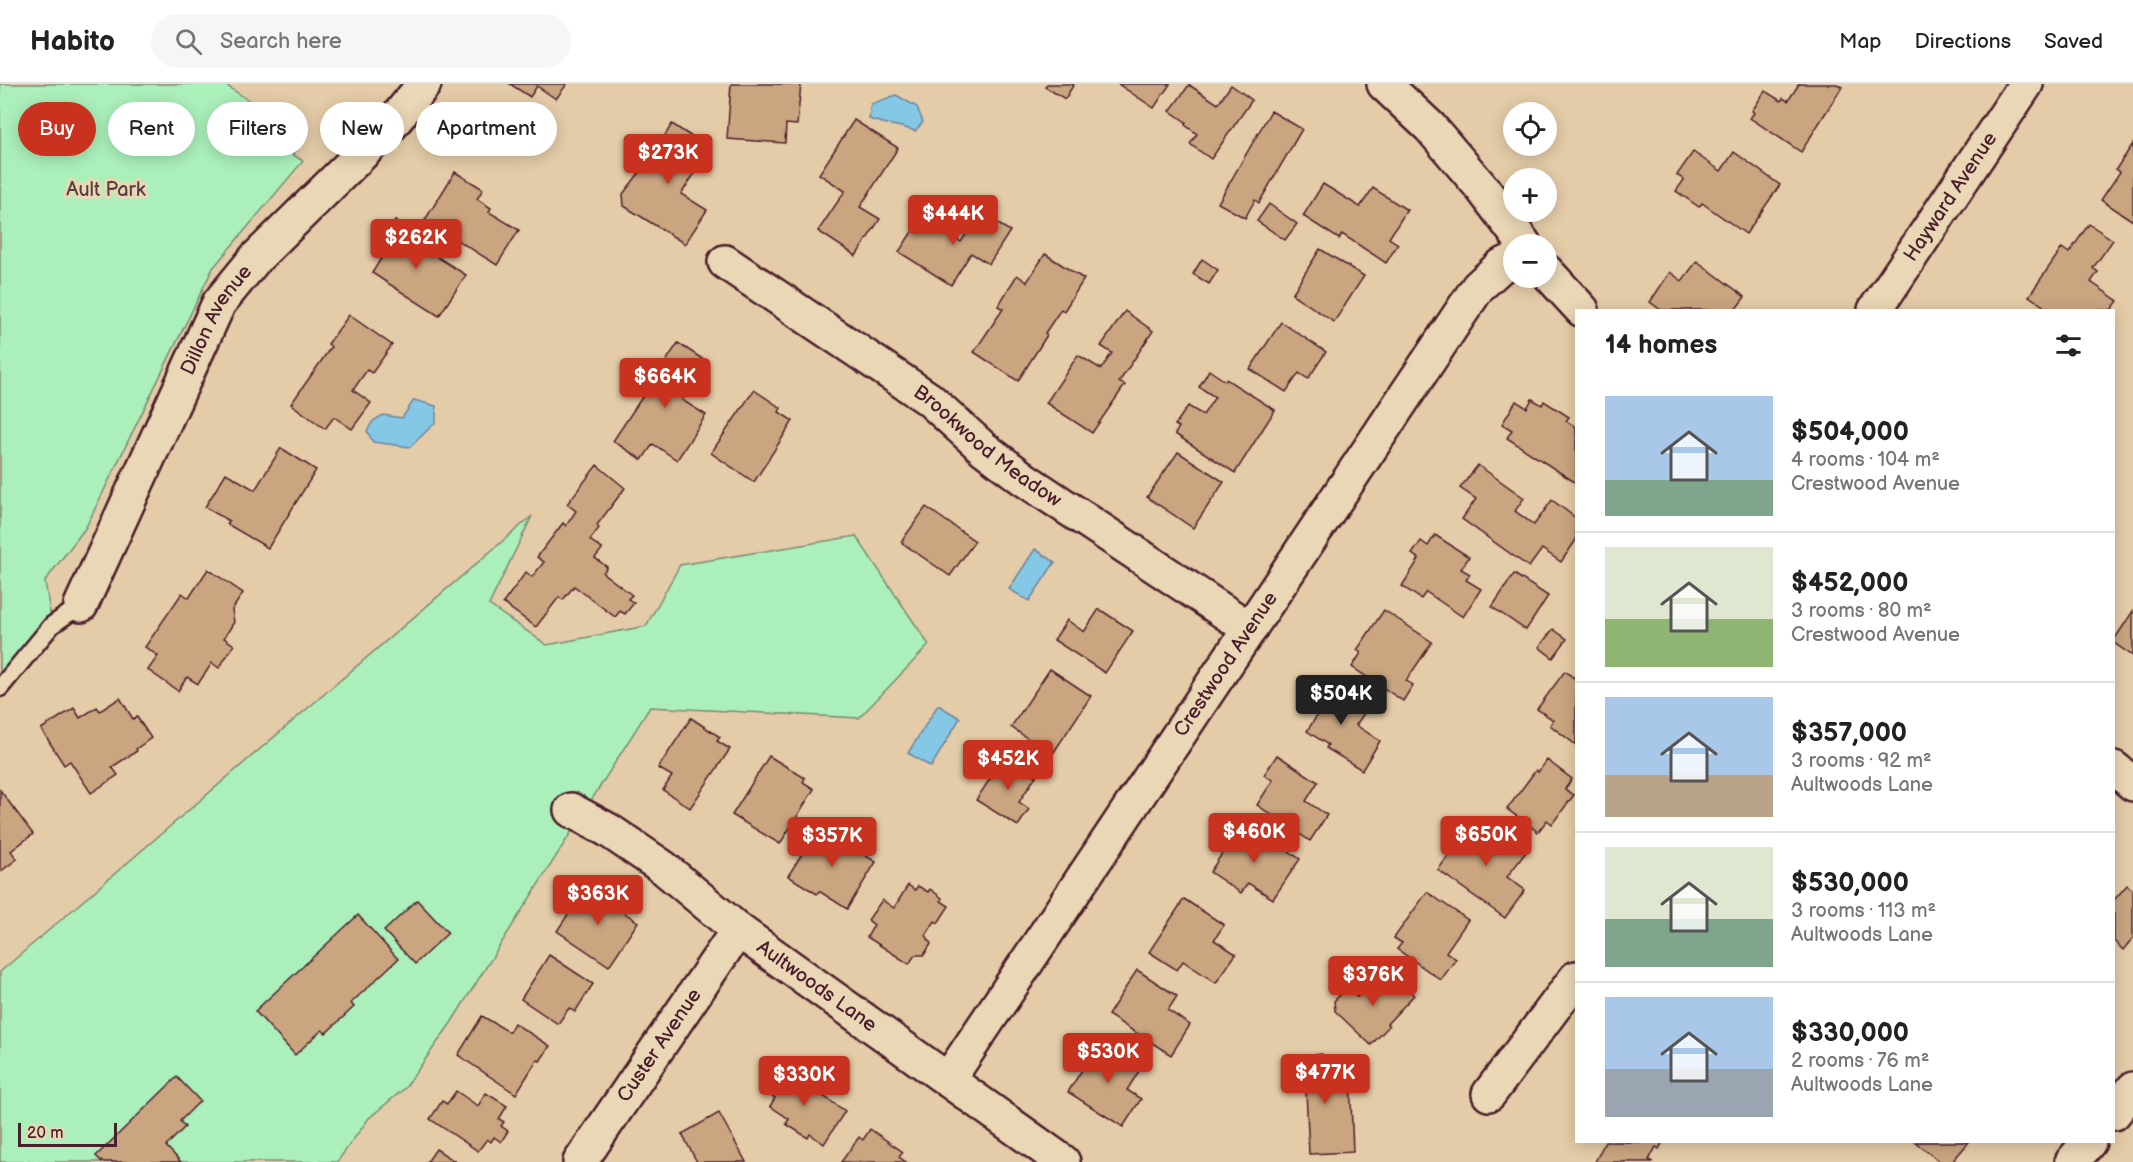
<!DOCTYPE html>
<html lang="en">
<head>
<meta charset="utf-8">
<style>
	body { margin:0; font-family:"Balsamiq Sans",sans-serif; background:#f6f6f6; color:#222; height:100vh; display:flex; flex-direction:column; font-size:22px; white-space:nowrap }
	* { box-sizing:border-box; margin:0 }
	p { font-size:20px; color:#767676 }
	.icon { flex:none; width:33px; height:33px; fill:none; stroke:currentColor; stroke-width:2; stroke-linecap:round; stroke-linejoin:round }
	.map { position:relative; flex:1; overflow:hidden }
	.side { position:absolute; left:1575px; top:225px; width:540px; height:834px; display:flex; flex-direction:column; background:#fff; border-radius:0px; box-shadow:0 3px 15px #0003 }
	.side>* { flex:none }
	.hud { position:absolute; left:18px; top:18px; width:570px; height:54px; display:flex; gap:12px }
	.buttons { position:absolute; left:1503px; top:18px; display:grid; gap:12px }
	.buttons a { display:grid; place-items:center; width:54px; height:54px; border-radius:50%; background:#fff; box-shadow:0 3px 15px #0003; font-size:30px }
	.scale { position:absolute; left:18px; bottom:15px; width:99px; box-sizing:border-box; padding-left:6px; border:3px solid #4a1f2b; border-top:0; font-size:16px; line-height:21px; white-space:nowrap; color:#4a1f2b; -webkit-text-stroke:4px #ead7b5; paint-order:stroke }
	.price { position:absolute; translate:-50% -51px; padding:0 14px; border-radius:6px; background:#c8321e; color:#fff; font-size:20px; line-height:39px; filter:drop-shadow(0 2px 3px #0008) }
	.price::after { content:''; position:absolute; left:50%; top:36px; width:18px; height:14px; margin-left:-9px; background:inherit; clip-path:polygon(0 0,100% 0,50% 100%) }
	.price.selected { background:#222; color:#fff }
	ul { padding:0; list-style:none }
	li { display:flex; align-items:center; gap:18px; height:150px; padding:0 30px }
	li+li { border-top:2px solid #e0e0e0 }
	li span { display:grid; place-items:center; flex:none; width:168px; height:120px; border-radius:0px; color:#555 }
	li>.icon { margin-inline-start:auto }
	span .icon { width:72px; height:72px; fill:#fffc; stroke-width:1 }
	li b { font-size:26px }
	h2 { display:flex; justify-content:space-between; align-items:center; height:72px; padding:0 30px; font-size:26px }
	.tag { padding:0 21px; border-radius:27px; background:#fff; box-shadow:0 3px 15px #0003; font-size:21px; line-height:54px }
	.tag.selected { background:#c8321e; color:#fff }
	header { display:flex; align-items:center; gap:36px; box-sizing:border-box; height:84px; padding:0 30px; background:#fff; border-bottom:2px solid #e0e0e0 }
	header strong { font-size:28px }
	nav { display:flex; gap:33px; margin-inline-start:auto; font-size:21px }
	.search { width:420px; height:54px; background:#f6f6f6; display:flex; align-items:center; gap:15px; box-sizing:border-box; padding:0 21px; border-radius:33px; color:#767676; font-size:22px }
	.map>svg:first-child { display:block }
	.green { fill:#abf0bb; stroke:#7a8873; stroke-width:1.5 }
	.water { fill:#85c8e6; stroke:#6d849b; stroke-width:1.5 }
	.building { fill:#caa580; stroke:#4a1f2b; stroke-width:1.5 }
	.lines { fill:none; stroke-linecap:round; stroke-linejoin:round }
	.lane-casing { stroke:#4a1f2b; stroke-width:21 }
	.street-casing { stroke:#4a1f2b; stroke-width:38 }
	.lane { stroke:#ead7b5; stroke-width:16 }
	.street { stroke:#ead7b5; stroke-width:33 }
	.labels { text-anchor:middle; dominant-baseline:central; stroke-width:6; stroke-linejoin:round; paint-order:stroke }
	.park-label { font-size:20px; fill:#593e41; stroke:#ead7b5 }
	.street-label { font-size:20px; fill:#4a1f2b; stroke:#ead7b5 }
</style>
</head>
<body>
<header>
<strong>Habito</strong>
<div class="search"><svg class="icon" aria-label="search" viewBox="0 0 24 24"><circle cx="10" cy="10" r="6"/><path d="M15 15l6 6"/></svg>Search here</div>
<nav><a>Map</a><a>Directions</a><a>Saved</a></nav>
</header>
<div class="map">
<svg width="2133" height="1078" viewBox="0 0 2133 1078">
	<rect width="100%" height="100%" fill="#e5cca8"/>
	<filter id="ink" filterUnits="userSpaceOnUse"><feTurbulence type="fractalNoise" baseFrequency=".0167" numOctaves="2"/><feDisplacementMap in="SourceGraphic" scale="12" xChannelSelector="R" yChannelSelector="G"/><feConvolveMatrix kernelMatrix="1 2 1 2 8 2 1 2 1" color-interpolation-filters="sRGB"/></filter>
	<g filter="url(#ink)">
		<!-- green -->
		<g class="green">
			<path d="M0 0H224L306 55 292 70 303 77 213 184 86 443 45 497 52 541 0 604Z"/>
			<path d="M532 432 489 521 547 561 646 542 680 481 856 452 929 561 859 634 650 623 451 939 405 1004 369 1034 337 1078H0V888Z"/>
		</g>
		<!-- water -->
		<g class="water">
			<path d="M896 11 917 23 923 38 915 47C899 41 885 41 869 35L871 20Z"/>
			<path d="M414 316 436 322V338L410 363 373 358 367 347 373 337 383 331 402 334Z"/>
			<path d="M1035 465 1055 478 1029 517 1009 505Z"/>
			<path d="M938 621 960 634 931 683 908 669Z"/>
		</g>
		<!-- building -->
		<g class="building">
			<path d="M510 0H567L556 15 537 2 530 13Z"/>
			<path d="M731 0H801L797 41 786 40 785 59 727 55Z"/>
			<path d="M1047 0H1074L1065 15 1045 3Z"/>
			<path d="M1118 0H1170L1154 24Z"/>
			<path d="M1799 0H1837L1842 3 1801 68 1750 34 1754 29 1752 27 1765 7 1781 17 1783 14 1788 17Z"/>
			<path d="M1189 1 1218 20 1231 1 1252 16 1211 75 1190 60 1197 50 1185 41 1186 38 1170 27Z"/>
			<path d="M1271 27 1302 45 1259 119 1255 116 1245 134 1218 119Z"/>
			<path d="M854 36 898 64 860 123 880 135 856 172 818 147 845 107 819 90Z"/>
			<path d="M672 40 706 62 696 77 701 80 681 110 707 126 685 160 624 122 623 110 640 88 636 86 653 60 658 63Z"/>
			<path d="M2133 60V137L2101 116 2120 88 2116 85Z"/>
			<path d="M1693 68 1721 87 1734 68 1780 101 1746 150 1702 119 1699 123 1676 107 1684 96 1677 91Z"/>
			<path d="M455 88 483 105 477 115 491 124 489 128 519 146 497 181 425 136Z"/>
			<path d="M1323 100 1360 123 1373 104 1407 126 1389 154 1398 160 1386 179 1342 150 1339 155 1303 132Z"/>
			<path d="M1269 120 1297 140 1285 156 1257 137Z"/>
			<path d="M980 129 1010 147 989 180 971 169 951 201 899 168 922 132 961 158Z"/>
			<path d="M395 137 421 154 416 162 426 169 428 167 466 191 439 232 372 189 382 173 375 168Z"/>
			<path d="M2089 140 2113 156 2093 184 2098 188 2091 198 2118 217 2111 226H2049L2029 212 2062 164 2069 169Z"/>
			<path d="M1320 165 1364 192 1334 238 1292 210Z"/>
			<path d="M1045 170 1084 195 1064 227 1061 225 1045 249 1047 251 1018 297 974 268 1003 225 998 222 1017 191 1027 198Z"/>
			<path d="M1202 175 1218 186 1209 200 1193 190Z"/>
			<path d="M1697 177 1745 213 1735 226H1661L1650 218 1670 188 1682 197Z"/>
			<path d="M1125 227 1153 247 1119 298 1125 301 1092 349 1046 319 1078 271 1101 285 1112 269 1101 262Z"/>
			<path d="M349 231 392 261 372 289 367 286 353 306 371 319 352 345 334 333 325 345 291 320 331 263 328 260Z"/>
			<path d="M1281 238 1326 268 1308 295 1299 289 1286 308 1250 285Z"/>
			<path d="M678 259 707 278 682 316 706 331 677 376 653 360 642 376 613 357Z"/>
			<path d="M1209 286 1225 297 1226 295 1275 326 1235 389 1175 350 1179 343 1175 341 1188 322 1203 331 1215 313 1199 303Z"/>
			<path d="M754 306 781 324 779 328 793 337 754 398 711 369Z"/>
			<path d="M1532 315 1542 321 1544 317 1569 333 1566 337 1576 343V399L1507 354 1512 346 1502 340 1516 317 1527 324Z"/>
			<path d="M281 364 316 386 268 464 227 440 229 437 205 423 226 389 255 406Z"/>
			<path d="M1178 368 1224 398 1193 444 1147 413Z"/>
			<path d="M597 381 625 404 597 441 599 444 590 456 602 465 595 474 607 483 603 489 632 511 628 515 634 519 625 530 620 527 615 533 574 502 563 516 559 513 536 543 503 519 526 488 532 493 544 478 537 473 563 439 566 442 576 427 567 420Z"/>
			<path d="M1478 381 1524 414 1515 427 1534 441 1552 416 1576 434V456L1561 478 1542 465 1529 483 1462 435 1476 415 1460 404Z"/>
			<path d="M926 423 975 457 950 492 901 458Z"/>
			<path d="M1435 451 1469 473 1461 485 1470 490 1466 496 1481 505 1463 533 1426 508 1421 515 1402 502 1419 475 1412 470 1421 457 1428 462Z"/>
			<path d="M208 485 243 509 232 526 234 538 224 554 234 561 219 584 212 579 198 600 187 593 178 607 148 586 158 572 145 563 182 509 189 514Z"/>
			<path d="M1514 490 1548 512 1526 546 1492 523Z"/>
			<path d="M1099 525 1133 547 1105 589 1054 556 1067 536 1084 548Z"/>
			<path d="M1384 526 1432 558 1406 597 1413 601 1403 617 1352 583 1361 569 1357 566Z"/>
			<path d="M2133 527V572L2114 559V556Z"/>
			<path d="M1553 545 1567 555 1553 574 1539 563Z"/>
			<path d="M1050 585 1091 612 1052 671 1011 643Z"/>
			<path d="M1565 587 1574 594 1576 590V661L1550 641 1553 636 1537 625Z"/>
			<path d="M1324 597 1367 625 1356 641 1380 657 1362 686 1326 664 1328 661 1307 647 1318 630 1308 623Z"/>
			<path d="M120 614 133 635 137 633 151 654 136 665 137 667 112 683 118 691 91 709 70 677 64 681 41 645 74 624 80 634 97 623 100 627Z"/>
			<path d="M691 634 720 653 717 657 730 665 690 724 663 706 672 692 658 684Z"/>
			<path d="M1277 671 1318 698 1306 717 1327 731 1310 757 1257 721 1273 696 1264 691Z"/>
			<path d="M769 672 805 694 803 698 814 705 780 760 732 731Z"/>
			<path d="M1005 672 1036 692 1019 718 1029 725 1018 742 976 716Z"/>
			<path d="M1547 676 1572 695 1565 705 1574 711 1552 740 1547 736 1538 748 1507 725 1536 686 1538 688Z"/>
			<path d="M0 706 33 750 11 767 17 775 0 788Z"/>
			<path d="M1477 732 1526 768 1507 793 1525 806 1505 834 1438 786Z"/>
			<path d="M1240 742 1270 761 1273 757 1300 775 1273 815 1248 799 1241 809 1210 788Z"/>
			<path d="M819 743 876 778 847 825 819 807 817 810 788 792Z"/>
			<path d="M908 801 915 806 918 802 928 808 930 805 942 814 941 817 949 822 938 839 935 837 926 851 931 860 924 871H915L909 880 867 853 874 841 868 836 882 816 894 824Z"/>
			<path d="M2127 801 2133 806V854L2123 866 2114 857V814L2115 815Z"/>
			<path d="M586 803 638 838 609 882 557 847Z"/>
			<path d="M1427 808 1468 836 1446 868 1456 875 1441 896 1397 865 1402 859 1394 854Z"/>
			<path d="M1184 815 1224 841 1214 856 1236 870 1216 899 1183 877 1177 886 1149 868Z"/>
			<path d="M417 816 448 849 415 880 384 847Z"/>
			<path d="M358 831 398 875 351 919 354 923 326 949 322 946 295 971 255 927Z"/>
			<path d="M549 871 593 900 575 928 569 924 558 940 521 915Z"/>
			<path d="M1137 886 1177 912 1168 926 1190 941 1171 971 1108 931Z"/>
			<path d="M1389 888 1414 911 1387 940 1389 942 1371 961 1335 927 1334 917 1342 909 1352 907 1357 913 1374 895 1378 899Z"/>
			<path d="M482 932 509 948 514 939 550 962 540 977 537 976 516 1010 458 971Z"/>
			<path d="M1100 957 1141 984 1127 1006 1141 1015 1123 1043 1068 1008Z"/>
			<path d="M1322 970V976L1330 975 1331 991 1350 990 1353 1068 1309 1070 1306 1007H1304L1303 1001H1294L1291 973Z"/>
			<path d="M781 983 845 1027 824 1060 810 1050 808 1054 786 1040 789 1035 770 1022 775 1014 765 1007Z"/>
			<path d="M177 993 200 1017 180 1037 185 1043 166 1062 181 1078H102L96 1072Z"/>
			<path d="M456 1007 478 1022 486 1009 507 1022 499 1035 504 1038 501 1042 508 1047 501 1058 494 1053 491 1058 487 1055 478 1067 430 1035 442 1017 447 1020Z"/>
			<path d="M719 1029 746 1078H697L682 1050Z"/>
			<path d="M870 1045 903 1068 899 1073 906 1078H841L859 1053 863 1056Z"/>
			<path d="M1605 1058H1663L1659 1065 1656 1063 1649 1076 1653 1078H1595Z"/>
			<path d="M1915 1058H1969L1952 1078H1940Z"/>
			<path d="M436 1065 456 1078H427Z"/>
		</g>
		<g class="lines">
			<!-- lane casing -->
			<g class="lane-casing">
				<path id="lane" d="M0 604 52 541 81 521"/>
			</g>
			<!-- street casing -->
			<g class="street-casing">
				<g id="street">
					<path d="M1384 0 1430 43 1482 104 1524 160"/>
					<path id="s1" d="M725 178 929 315 983 364 1024 395 1250 545"/>
					<path d="M1546 187 1582 226"/>
					<path id="s2" d="M1875 226 2026 0"/>
					<path id="s3" d="M81 521 219 219 255 175 391 41 424 0"/>
					<path d="M2114 684 2133 700"/>
					<path id="s4" d="M571 726 608 746 664 784 738 846 1063 1078"/>
					<path id="s5" d="M948 996 1478 203 1501 182 1514 176"/>
					<path d="M1489 1010 1576 894"/>
					<path d="M2114 1029 2133 1005"/>
					<path id="s6" d="M580 1078 738 846"/>
					<path d="M2072 1078 2089 1058"/>
				</g>
			</g>
			<!-- lane -->
			<use href="#lane" class="lane"/>
			<!-- street -->
			<use href="#street" class="street"/>
		</g>
	</g>
	<g class="labels">
		<!-- park labels -->
		<g class="park-label">
			<text x="106" y="106">Ault Park</text>
		</g>
		<!-- street labels -->
		<g class="street-label">
			<text stroke="none"><textPath href="#s2" startOffset="136">Hayward Avenue</textPath></text>
			<text stroke="none"><textPath href="#s3" startOffset="316">Dillon Avenue</textPath></text>
			<text stroke="none"><textPath href="#s1" startOffset="321">Brookwood Meadow</textPath></text>
			<text stroke="none"><textPath href="#s5" startOffset="500">Crestwood Avenue</textPath></text>
			<text stroke="none"><textPath href="#s4" startOffset="303">Aultwoods Lane</textPath></text>
			<text stroke="none"><textPath href="#s6" startOffset="141">Custer Avenue</textPath></text>
		</g>
	</g>
</svg>
<div class="buttons">
<a><svg class="icon" aria-label="locate" viewBox="0 0 24 24"><circle cx="12" cy="12" r="6"/><path d="M12 2v4M12 18v4M2 12h4M18 12h4"/></svg></a>
<a>+</a>
<a>−</a>
</div>
<div class="scale">20 m</div>
<b class="price" style="left:668px;top:101px">$273K</b>
<b class="price" style="left:953px;top:162px">$444K</b>
<b class="price" style="left:416px;top:186px">$262K</b>
<b class="price" style="left:665px;top:325px">$664K</b>
<b class="price selected" style="left:1341px;top:642px">$504K</b>
<b class="price" style="left:1008px;top:707px">$452K</b>
<b class="price" style="left:1254px;top:780px">$460K</b>
<b class="price" style="left:1486px;top:783px">$650K</b>
<b class="price" style="left:832px;top:784px">$357K</b>
<b class="price" style="left:598px;top:842px">$363K</b>
<b class="price" style="left:1373px;top:923px">$376K</b>
<b class="price" style="left:1108px;top:1000px">$530K</b>
<b class="price" style="left:1325px;top:1021px">$477K</b>
<b class="price" style="left:804px;top:1023px">$330K</b>
<div class="hud">
<a class="tag selected">Buy</a>
<a class="tag">Rent</a>
<a class="tag">Filters</a>
<a class="tag">New</a>
<a class="tag">Apartment</a>
</div>
<section class="side">
<h2>14 homes<svg class="icon" aria-label="filters" viewBox="0 0 24 24"><path d="M4 7h16M4 17h16"/><circle cx="9" cy="7" r="2"/><circle cx="15" cy="17" r="2"/></svg></h2>
<ul>
<li><span style="background:linear-gradient(#a9c7e8 70%,#7fa58c 0)"><svg class="icon" aria-label="home" viewBox="0 0 24 24"><path d="M3 11l9-7 9 7M6 9v11h12V9"/></svg></span><div><b>$504,000</b><p>4 rooms · 104 m²</p><p>Crestwood Avenue</p></div></li>
<li><span style="background:linear-gradient(#dfe7d0 60%,#8fb573 0)"><svg class="icon" aria-label="home" viewBox="0 0 24 24"><path d="M3 11l9-7 9 7M6 9v11h12V9"/></svg></span><div><b>$452,000</b><p>3 rooms · 80 m²</p><p>Crestwood Avenue</p></div></li>
<li><span style="background:linear-gradient(#a9c7e8 65%,#b9a48a 0)"><svg class="icon" aria-label="home" viewBox="0 0 24 24"><path d="M3 11l9-7 9 7M6 9v11h12V9"/></svg></span><div><b>$357,000</b><p>3 rooms · 92 m²</p><p>Aultwoods Lane</p></div></li>
<li><span style="background:linear-gradient(#dfe7d0 60%,#7fa58c 0)"><svg class="icon" aria-label="home" viewBox="0 0 24 24"><path d="M3 11l9-7 9 7M6 9v11h12V9"/></svg></span><div><b>$530,000</b><p>3 rooms · 113 m²</p><p>Aultwoods Lane</p></div></li>
<li><span style="background:linear-gradient(#a9c7e8 60%,#9aa5b1 0)"><svg class="icon" aria-label="home" viewBox="0 0 24 24"><path d="M3 11l9-7 9 7M6 9v11h12V9"/></svg></span><div><b>$330,000</b><p>2 rooms · 76 m²</p><p>Aultwoods Lane</p></div></li>
</ul>
</section>
</div>
</body>
</html>
